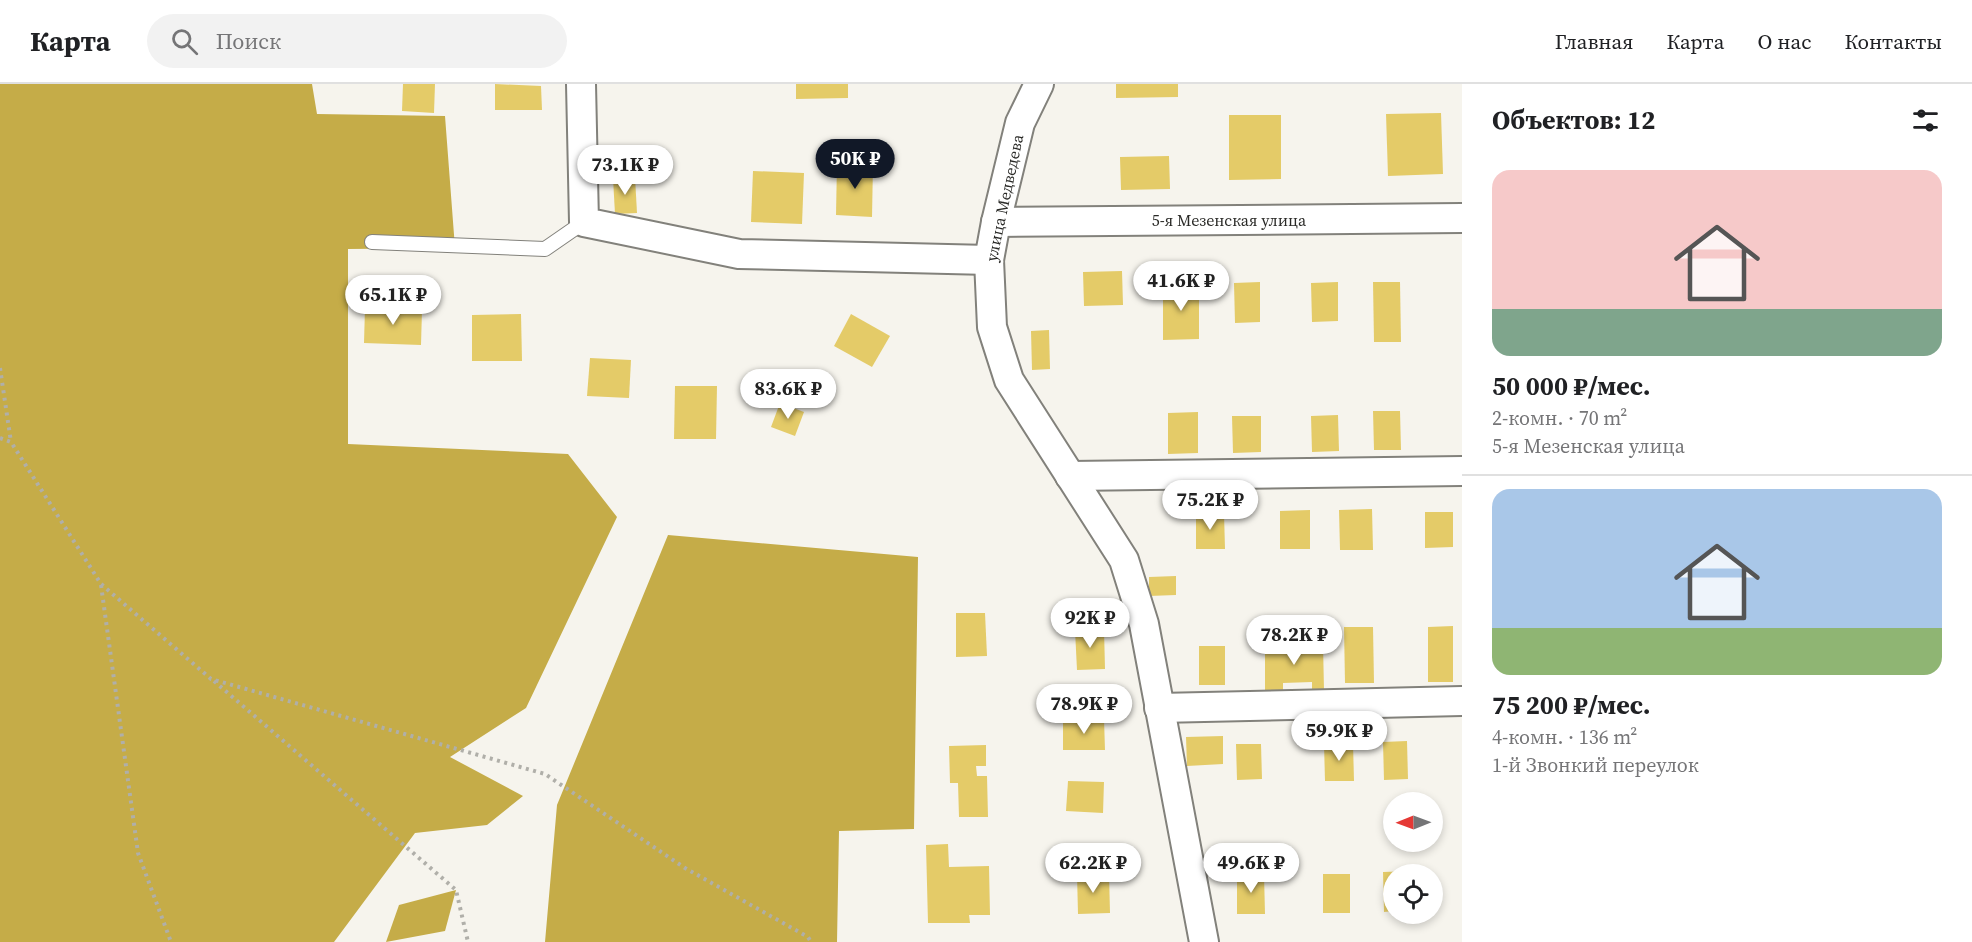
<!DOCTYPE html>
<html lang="ru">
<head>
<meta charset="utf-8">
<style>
	body { margin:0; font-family:"Source Serif 4",serif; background:#f2f2f2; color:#202124; height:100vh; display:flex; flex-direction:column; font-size:22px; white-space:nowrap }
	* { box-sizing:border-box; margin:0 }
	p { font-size:20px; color:#757577 }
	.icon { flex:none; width:33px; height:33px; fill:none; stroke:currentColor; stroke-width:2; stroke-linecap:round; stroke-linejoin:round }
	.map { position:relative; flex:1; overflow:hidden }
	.sheet { display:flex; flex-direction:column; background:#fff; width:510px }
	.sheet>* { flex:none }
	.needle { width:39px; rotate:269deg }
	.fabs { position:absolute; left:1383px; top:708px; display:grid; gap:12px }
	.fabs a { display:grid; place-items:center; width:60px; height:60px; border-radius:50%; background:#fff; box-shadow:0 3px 9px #0003; font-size:30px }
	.price { position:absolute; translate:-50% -51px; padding:0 14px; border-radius:21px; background:#fff; color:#222; font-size:20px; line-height:39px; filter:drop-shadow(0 2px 3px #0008) }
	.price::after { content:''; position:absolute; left:50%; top:36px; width:18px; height:14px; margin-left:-9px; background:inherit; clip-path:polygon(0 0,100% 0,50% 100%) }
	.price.active { background:#111827; color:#fff }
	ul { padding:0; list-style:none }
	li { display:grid; align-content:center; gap:12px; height:318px; padding:0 30px }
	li+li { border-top:2px solid #e0e0e0 }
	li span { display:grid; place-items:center; height:186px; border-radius:18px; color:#555 }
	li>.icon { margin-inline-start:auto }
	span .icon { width:108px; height:108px; fill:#fffc; stroke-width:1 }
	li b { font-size:26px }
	h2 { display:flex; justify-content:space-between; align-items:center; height:72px; padding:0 30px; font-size:26px }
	header { display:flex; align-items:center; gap:36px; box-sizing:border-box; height:84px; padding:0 30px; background:#fff; border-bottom:2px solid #e0e0e0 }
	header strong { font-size:28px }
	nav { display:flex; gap:33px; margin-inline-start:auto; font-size:21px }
	.search { width:420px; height:54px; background:#f2f2f2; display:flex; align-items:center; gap:15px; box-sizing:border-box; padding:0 21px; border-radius:33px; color:#757577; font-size:22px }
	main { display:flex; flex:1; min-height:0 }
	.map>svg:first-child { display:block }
	.forest { fill:#c5ac48 }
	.building { fill:#e4cb68 }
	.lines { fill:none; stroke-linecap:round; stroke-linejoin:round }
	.service-casing { stroke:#82817b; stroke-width:16 }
	.minor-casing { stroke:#82817b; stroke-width:32 }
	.path { stroke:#b0afa9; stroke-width:4; stroke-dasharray:3 4.5; stroke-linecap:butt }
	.service { stroke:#fff; stroke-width:14 }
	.minor { stroke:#fff; stroke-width:28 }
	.labels { text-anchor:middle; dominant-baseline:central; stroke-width:5; stroke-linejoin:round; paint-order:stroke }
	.street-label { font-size:16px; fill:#2a2a27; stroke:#fff }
</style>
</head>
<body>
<header>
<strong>Карта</strong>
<div class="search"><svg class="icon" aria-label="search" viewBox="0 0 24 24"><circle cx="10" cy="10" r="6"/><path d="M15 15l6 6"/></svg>Поиск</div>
<nav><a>Главная</a><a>Карта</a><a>О нас</a><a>Контакты</a></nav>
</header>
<main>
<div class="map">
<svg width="1462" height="858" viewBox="0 0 1462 858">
	<rect width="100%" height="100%" fill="#f6f4ed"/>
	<!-- forest -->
	<g class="forest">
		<path d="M0 0H312L317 30 445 32 455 164 348 165V360L568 370 617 433 526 624 450 673 523 712 487 741 415 749 334 858H0Z"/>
		<path d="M668 451 918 473 914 745 839 747 837 858H545L557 721Z"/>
		<path d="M456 806 445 847 386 858 399 821Z"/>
	</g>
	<!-- building -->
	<g class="building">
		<path d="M403 0H435L434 29 402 27Z"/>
		<path d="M495 0 541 2 542 26H495Z"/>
		<path d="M796 0H848V14L796 15Z"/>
		<path d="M1116 0H1178V13L1116 14Z"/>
		<path d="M1441 29 1443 90 1388 92 1386 30Z"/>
		<path d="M1229 31H1281V95L1229 96Z"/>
		<path d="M1169 72 1170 105 1121 106 1120 73Z"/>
		<path d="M837 79 873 80 872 133 836 131Z"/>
		<path d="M753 87 804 89 802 140 751 138Z"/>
		<path d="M635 93 637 129 615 130 613 94Z"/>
		<path d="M1122 187 1123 221 1084 222 1083 188Z"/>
		<path d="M1260 198V238L1235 239 1234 199Z"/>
		<path d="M1338 198V237L1312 238 1311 199Z"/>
		<path d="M1373 198H1400L1401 258H1374Z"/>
		<path d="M1199 200V255L1163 256V201Z"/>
		<path d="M365 224 422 226 421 261 364 259Z"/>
		<path d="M521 230 522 277H472V231Z"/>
		<path d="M851 230 890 252 872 283 834 262Z"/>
		<path d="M1049 246 1050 285 1032 286 1031 247Z"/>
		<path d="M590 274 631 276 629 314 587 312Z"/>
		<path d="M675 302H717L716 355H674Z"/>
		<path d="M780 319 804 328 795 352 771 343Z"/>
		<path d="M1373 327H1400L1401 366H1374Z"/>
		<path d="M1198 328V369L1168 370V329Z"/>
		<path d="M1338 331 1339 367 1312 368 1311 332Z"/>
		<path d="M1232 332H1261V368L1233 369Z"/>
		<path d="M1372 425 1373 466H1340L1339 426Z"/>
		<path d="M1310 426V465H1280V427Z"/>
		<path d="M1425 428H1453V463L1425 464Z"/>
		<path d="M1196 429H1224L1225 465H1196Z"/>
		<path d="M1176 492V511L1149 512V493Z"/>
		<path d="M956 529H985L987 572 956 573Z"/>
		<path d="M1453 542V598H1428V543Z"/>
		<path d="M1344 543H1373L1374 599H1345Z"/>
		<path d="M1104 545 1105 585 1077 586 1075 546Z"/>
		<path d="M1323 560 1324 606H1312V598L1283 599V606H1265V561Z"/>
		<rect x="1199" y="562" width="26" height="39"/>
		<path d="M1063 635H1104L1105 666H1063Z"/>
		<path d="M1223 652V680L1187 682 1186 653Z"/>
		<path d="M1407 657 1408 695 1384 696 1383 658Z"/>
		<path d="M1324 659H1353L1354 697H1325Z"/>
		<path d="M1236 660H1261L1262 695 1237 696Z"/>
		<path d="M986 661V682H976L977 692H987L988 733H959L958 699H950L949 662Z"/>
		<path d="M1068 697 1104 698 1103 729 1066 727Z"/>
		<path d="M948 760 949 783 989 782 990 831H969L970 839H928L926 761Z"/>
		<path d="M1412 787V790H1394V827L1384 828 1383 788Z"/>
		<path d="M1109 789 1110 829 1078 830 1077 790Z"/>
		<path d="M1264 790 1265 830H1237V791Z"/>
		<rect x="1323" y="790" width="27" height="39"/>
	</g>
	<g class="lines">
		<!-- service casing -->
		<g class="service-casing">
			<path id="service" d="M372 158 545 165 584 138"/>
		</g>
		<!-- minor casing -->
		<g class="minor-casing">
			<g id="minor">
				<path d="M581 0 584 138 739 170 989 176"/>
				<path d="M1039 0 1020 39 996 138 989 176 992 243 1009 296 1124 476 1144 540 1204 858"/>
				<path d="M996 138 1462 134"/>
				<path d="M1070 392 1462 387"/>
				<path d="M1159 624 1462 617"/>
			</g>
		</g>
		<!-- path -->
		<g class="path">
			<path d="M0 284 11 358"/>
			<path d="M0 354 11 358 101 500 211 595 545 690 685 784 808 853 811 858"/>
			<path d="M101 501 138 769 171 858"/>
			<path d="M214 597 456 806 468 858"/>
		</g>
		<!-- service -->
		<use href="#service" class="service"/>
		<!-- minor -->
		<use href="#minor" class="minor"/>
	</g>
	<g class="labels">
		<!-- street labels -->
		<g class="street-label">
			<text transform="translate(1004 114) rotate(-78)">улица Медведева</text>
			<text x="1229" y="136">5-я Мезенская улица</text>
		</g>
	</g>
</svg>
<div class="fabs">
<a><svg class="needle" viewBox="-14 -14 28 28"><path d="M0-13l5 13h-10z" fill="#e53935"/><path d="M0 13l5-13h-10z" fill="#757577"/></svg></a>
<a><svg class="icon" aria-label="locate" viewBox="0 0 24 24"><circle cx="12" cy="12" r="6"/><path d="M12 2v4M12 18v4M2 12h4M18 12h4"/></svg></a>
</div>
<b class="price active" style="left:855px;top:106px">50K ₽</b>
<b class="price" style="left:625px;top:112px">73.1K ₽</b>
<b class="price" style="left:1181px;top:228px">41.6K ₽</b>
<b class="price" style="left:393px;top:242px">65.1K ₽</b>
<b class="price" style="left:788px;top:336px">83.6K ₽</b>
<b class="price" style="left:1210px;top:447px">75.2K ₽</b>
<b class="price" style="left:1090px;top:565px">92K ₽</b>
<b class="price" style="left:1294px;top:582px">78.2K ₽</b>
<b class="price" style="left:1084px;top:651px">78.9K ₽</b>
<b class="price" style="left:1339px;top:678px">59.9K ₽</b>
<b class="price" style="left:1093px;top:810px">62.2K ₽</b>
<b class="price" style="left:1251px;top:810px">49.6K ₽</b>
</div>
<section class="sheet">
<h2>Объектов: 12<svg class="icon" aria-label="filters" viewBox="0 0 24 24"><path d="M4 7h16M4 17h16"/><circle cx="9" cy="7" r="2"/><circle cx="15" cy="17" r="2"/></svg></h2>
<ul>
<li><span style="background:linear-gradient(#f6c9c9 75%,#7fa58c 0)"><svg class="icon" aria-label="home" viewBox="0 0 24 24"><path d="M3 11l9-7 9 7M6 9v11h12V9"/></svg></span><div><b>50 000 ₽/мес.</b><p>2-комн. · 70 m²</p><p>5-я Мезенская улица</p></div></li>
<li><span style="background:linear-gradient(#a9c7e8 75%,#8fb573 0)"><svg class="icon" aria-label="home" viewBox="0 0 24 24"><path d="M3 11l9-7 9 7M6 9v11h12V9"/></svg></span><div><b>75 200 ₽/мес.</b><p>4-комн. · 136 m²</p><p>1-й Звонкий переулок</p></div></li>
</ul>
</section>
</main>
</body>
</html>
